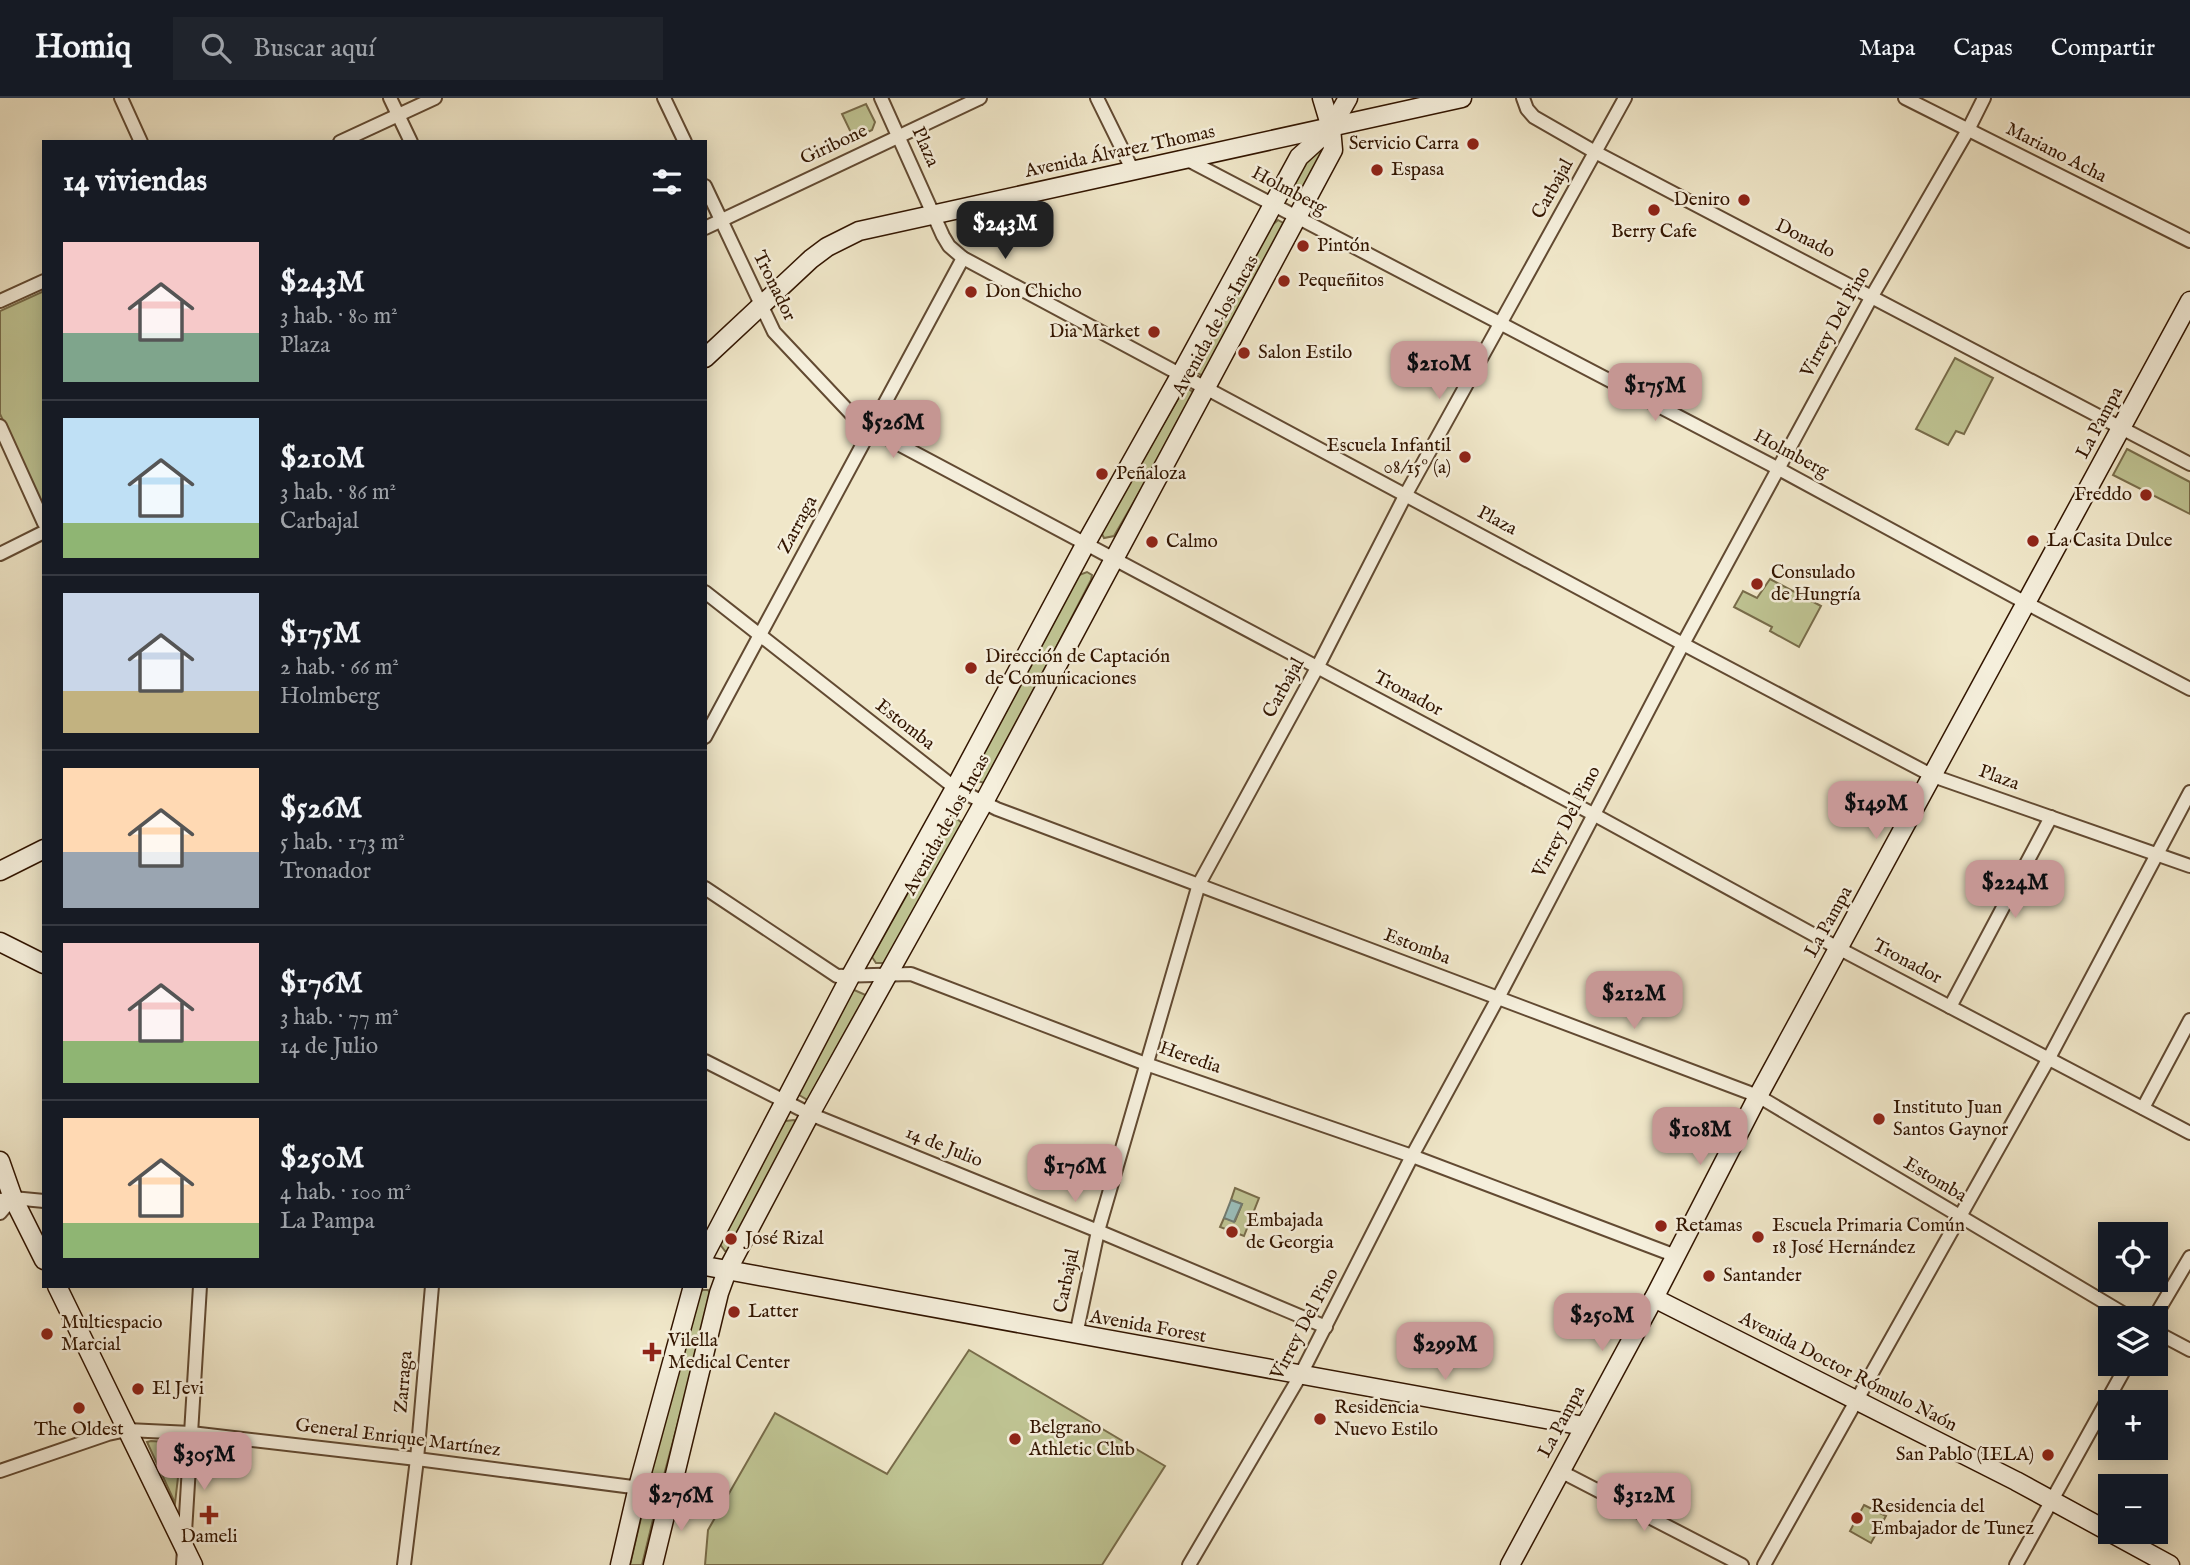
<!DOCTYPE html>
<html lang="es">
<head>
<meta charset="utf-8">
<style>
	body { margin:0; font-family:"IM FELL English",serif; background:#20242c; color:#f1f3f6; height:100vh; display:flex; flex-direction:column; font-size:26px; white-space:nowrap }
	* { box-sizing:border-box; margin:0 }
	p { font-size:23px; color:#9ea1a6 }
	.icon { flex:none; width:38px; height:38px; fill:none; stroke:currentColor; stroke-width:2; stroke-linecap:round; stroke-linejoin:round }
	.map { position:relative; flex:1; overflow:hidden }
	.drawer { position:absolute; left:42px; top:42px; width:665px; height:1148px; display:flex; flex-direction:column; background:#171b24; border-radius:0px; box-shadow:0 4px 18px #0003 }
	.drawer>* { flex:none }
	.buttons { position:absolute; left:2098px; top:1124px; display:grid; gap:14px }
	.buttons a { display:grid; place-items:center; width:70px; height:70px; border-radius:0px; background:#171b24; box-shadow:0 4px 18px #0003; font-size:35px }
	.price { position:absolute; translate:-50% -60px; padding:0 16px; border-radius:14px; background:#c59692; color:#111; font-size:23px; line-height:46px; filter:drop-shadow(0 2px 4px #0008) }
	.price::after { content:''; position:absolute; left:50%; top:42px; width:21px; height:16px; margin-left:-10px; background:inherit; clip-path:polygon(0 0,100% 0,50% 100%) }
	.price.current { background:#222; color:#fff }
	ul { padding:0; list-style:none }
	li { display:flex; align-items:center; gap:21px; height:175px; padding:0 21px }
	li+li { border-top:2px solid #363941 }
	li span { display:grid; place-items:center; flex:none; width:196px; height:140px; border-radius:0px; color:#555 }
	li>.icon { margin-inline-start:auto }
	span .icon { width:84px; height:84px; fill:#fffc; stroke-width:1 }
	li b { font-size:30px }
	h2 { display:flex; justify-content:space-between; align-items:center; height:84px; padding:0 21px; font-size:30px }
	header { display:flex; align-items:center; gap:42px; box-sizing:border-box; height:98px; padding:0 35px; background:#171b24; border-bottom:2px solid #363941 }
	header strong { font-size:33px }
	nav { display:flex; gap:38px; margin-inline-start:auto; font-size:24px }
	.search { width:490px; height:63px; background:#20242c; display:flex; align-items:center; gap:18px; box-sizing:border-box; padding:0 24px; border-radius:0px; color:#9ea1a6; font-size:26px }
	.map>svg:first-child { display:block }
	.green { fill:#bfc493; stroke:#786c4a; stroke-width:2 }
	.water { fill:#9bbfbc; stroke:#717b71; stroke-width:2 }
	.lines { fill:none; stroke-linecap:round; stroke-linejoin:round }
	.street-casing { stroke:#624a32; stroke-width:16 }
	.secondary-casing { stroke:#321500; stroke-width:21 }
	.street { stroke:#f5efdc; stroke-width:12 }
	.secondary { stroke:#f5efdc; stroke-width:18 }
	.poi-dot { fill:#8f2418; stroke:#f5efdc; stroke-width:2.5 }
	.labels { text-anchor:middle; dominant-baseline:central; stroke-width:5; stroke-linejoin:round; paint-order:stroke }
	.poi-label { font-size:19px; fill:#321500; stroke:#f5efdc; text-anchor:start }
	.street-label { font-size:19px; fill:#321500; stroke:#f5efdc }
</style>
</head>
<body>
<header>
<strong>Homiq</strong>
<div class="search"><svg class="icon" aria-label="search" viewBox="0 0 24 24"><circle cx="10" cy="10" r="6"/><path d="M15 15l6 6"/></svg>Buscar aquí</div>
<nav><a>Mapa</a><a>Capas</a><a>Compartir</a></nav>
</header>
<div class="map">
<svg width="2190" height="1467" viewBox="0 0 2190 1467">
	<rect width="100%" height="100%" fill="#f0e7c9"/>
	<filter id="stains"><feTurbulence type="fractalNoise" baseFrequency=".00286" numOctaves="4"/><feColorMatrix values="0 0 0 0 .2 0 0 0 0 .09 0 0 0 0 .02 0 0 0 .5 -.17"/></filter>
	<radialGradient id="worn" r=".72"><stop offset=".6" stop-color="#630" stop-opacity="0"/><stop offset="1" stop-color="#630" stop-opacity=".3"/></radialGradient>
	<!-- green -->
	<g class="green">
		<path d="M866 6 875 24 872 32 854 41 842 16Z"/>
		<path d="M1317 51 1324 54 1298 100H1295L1291 91 1311 53Z"/>
		<path d="M1278 122 1285 126 1206 276 1201 277 1196 274 1195 266 1270 129Z"/>
		<path d="M44 193V412L0 316V213Z"/>
		<path d="M1955 260 1993 280 1964 336 1956 333 1948 347 1916 331Z"/>
		<path d="M1187 290 1193 294 1194 300 1114 438 1104 440 1101 434 1182 294Z"/>
		<path d="M2127 351 2190 384V416L2113 377Z"/>
		<path d="M1087 474 1092 477 1091 482 988 681 985 685 977 683 973 674 1079 477Z"/>
		<path d="M1770 481 1821 508 1799 549 1770 533 1772 529 1734 509 1743 493 1757 500Z"/>
		<path d="M956 720 962 725 961 732 887 865H876L872 859 947 725Z"/>
		<path d="M852 891 870 899 811 1004 794 994Z"/>
		<path d="M794 1022 798 1028 728 1153H725L719 1145 785 1023Z"/>
		<path d="M1235 1090 1259 1100 1244 1138 1220 1129 1224 1120 1235 1123 1242 1106 1231 1102Z"/>
		<path d="M703 1192H708L712 1198 664 1377 655 1378 649 1372 698 1194Z"/>
		<path d="M969 1252 1165 1368 1102 1467H705L708 1432 775 1315 887 1376Z"/>
		<path d="M151 1343 182 1345 175 1405 147 1344Z"/>
		<path d="M644 1407 656 1409 642 1467H630Z"/>
		<path d="M1864 1407 1886 1418 1871 1445 1850 1433Z"/>
	</g>
	<!-- water -->
	<path class="water" d="M1231 1102 1242 1106 1234 1124 1224 1120Z"/>
	<g class="lines">
		<!-- street casing -->
		<g class="street-casing">
			<g id="street">
				<path d="M121 0 141 44"/>
				<path d="M390 0 411 44"/>
				<path d="M664 0 685 44"/>
				<path d="M881 0 943 138 949 148 963 160 1683 546 1933 678 2190 768"/>
				<path d="M1097 0 1133 73"/>
				<path d="M1523 0 1527 11 1534 19 1595 54 2190 366"/>
				<path d="M1905 0 2190 143"/>
				<path d="M340 44 435 0"/>
				<path d="M1186 61 1777 370 2026 505 2190 591"/>
				<path d="M705 88 774 234 855 320 870 331 1593 716 1838 850 2190 1035"/>
				<path d="M705 130 980 0"/>
				<path d="M0 203 44 183"/>
				<path d="M0 328 44 425"/>
				<path d="M0 456 44 434"/>
				<path d="M705 494 955 690 997 711 1758 998 2131 1220"/>
				<path d="M705 639 963 160"/>
				<path d="M705 790 837 878 911 876 1146 966 1412 1058 1676 1158"/>
				<path d="M1950 909 2051 719"/>
				<path d="M705 963 810 1016 1098 1133 1326 1229"/>
				<path d="M2143 1010 2190 922"/>
				<path d="M0 1102 13 1100 44 1103"/>
				<path d="M0 1115 13 1100"/>
				<path d="M2154 1220 2190 1159"/>
				<path d="M2156 1234 2190 1252"/>
				<path d="M1076 1237 1098 1133 1199 786 1317 570 1406 396 1625 0"/>
				<path d="M0 1373 108 1336 127 1332 191 1335 417 1361 671 1394"/>
				<path d="M1560 1373 1742 1467"/>
				<path d="M183 1467 200 1188"/>
				<path d="M404 1467 417 1361 432 1188"/>
				<path d="M1189 1467 1300 1278 1412 1058 1498 900 1683 546 1872 198 1968 32 1984 0"/>
				<path d="M1764 1467 2049 960 2190 694"/>
				<path d="M2016 1467 2128 1265"/>
			</g>
		</g>
		<!-- secondary casing -->
		<g class="secondary-casing">
			<g id="secondary">
				<path d="M705 260 811 161 827 149 859 133 1462 0"/>
				<path d="M0 773 44 751"/>
				<path d="M0 844 44 866"/>
				<path d="M0 1063 13 1100 44 1162"/>
				<path d="M705 1156 850 879 955 690 1086 445 1181 276 1299 59 1331 30 1348 0"/>
				<path d="M705 1168 1584 1328"/>
				<path d="M57 1188 193 1467"/>
				<path d="M1654 1200 2016 1383 2170 1467"/>
				<path d="M620 1467 638 1389 693 1188"/>
				<path d="M653 1467 719 1195 727 1173 810 1016 984 704 1333 52 1331 30 1322 0"/>
				<path d="M1510 1467 1654 1200 1758 998 2190 203"/>
			</g>
		</g>
		<!-- street -->
		<use href="#street" class="street"/>
		<!-- secondary -->
		<use href="#secondary" class="secondary"/>
	</g>
	<!-- markers -->
	<g class="poi-dot">
		<circle cx="1473" cy="46" r="7"/>
		<circle cx="1377" cy="72" r="7"/>
		<circle cx="1744" cy="102" r="7"/>
		<circle cx="1654" cy="112" r="7"/>
		<circle cx="1303" cy="148" r="7"/>
		<circle cx="1284" cy="183" r="7"/>
		<circle cx="971" cy="194" r="7"/>
		<circle cx="1154" cy="234" r="7"/>
		<circle cx="1244" cy="255" r="7"/>
		<circle cx="1465" cy="359" r="7"/>
		<circle cx="1102" cy="376" r="7"/>
		<circle cx="2146" cy="397" r="7"/>
		<circle cx="2033" cy="443" r="7"/>
		<circle cx="1152" cy="444" r="7"/>
		<circle cx="1757" cy="486" r="7"/>
		<circle cx="971" cy="570" r="7"/>
		<circle cx="1879" cy="1021" r="7"/>
		<circle cx="1661" cy="1128" r="7"/>
		<circle cx="1232" cy="1134" r="7"/>
		<circle cx="1758" cy="1139" r="7"/>
		<circle cx="731" cy="1141" r="7"/>
		<circle cx="1709" cy="1178" r="7"/>
		<circle cx="734" cy="1214" r="7"/>
		<circle cx="47" cy="1236" r="7"/>
		<path d="M648.5 1243.5h7v7h7v7h-7v7h-7v-7h-7v-7h7z"/>
		<circle cx="138" cy="1291" r="7"/>
		<circle cx="79" cy="1310" r="7"/>
		<circle cx="1320" cy="1321" r="7"/>
		<circle cx="1015" cy="1341" r="7"/>
		<circle cx="2048" cy="1357" r="7"/>
		<path d="M205.5 1406.5h7v7h7v7h-7v7h-7v-7h-7v-7h7z"/>
		<circle cx="1857" cy="1420" r="7"/>
	</g>
	<g class="labels">
		<!-- poi labels -->
		<g class="poi-label">
			<text x="1459" y="46" text-anchor="end">Servicio Carra</text>
			<text x="1391" y="72">Espasa</text>
			<text x="1730" y="102" text-anchor="end">Deniro</text>
			<text x="1654" y="134" text-anchor="middle">Berry Cafe</text>
			<text x="1317" y="148">Pintón</text>
			<text x="1298" y="183">Pequeñitos</text>
			<text x="985" y="194">Don Chicho</text>
			<text x="1140" y="234" text-anchor="end">Dia Market</text>
			<text x="1258" y="255">Salon Estilo</text>
			<text x="1451" y="348" text-anchor="end">Escuela Infantil<tspan x="1451" dy="22">08/15º (a)</tspan></text>
			<text x="1116" y="376">Peñaloza</text>
			<text x="2132" y="397" text-anchor="end">Freddo</text>
			<text x="2047" y="443">La Casita Dulce</text>
			<text x="1166" y="444">Calmo</text>
			<text x="1771" y="475">Consulado<tspan x="1771" dy="22">de Hungría</tspan></text>
			<text x="985" y="559">Dirección de Captación<tspan x="985" dy="22">de Comunicaciones</tspan></text>
			<text x="1893" y="1010">Instituto Juan<tspan x="1893" dy="22">Santos Gaynor</tspan></text>
			<text x="1246" y="1123">Embajada<tspan x="1246" dy="22">de Georgia</tspan></text>
			<text x="1675" y="1128">Retamas</text>
			<text x="1772" y="1128">Escuela Primaria Común<tspan x="1772" dy="22">18 José Hernández</tspan></text>
			<text x="745" y="1141">José Rizal</text>
			<text x="1723" y="1178">Santander</text>
			<text x="748" y="1214">Latter</text>
			<text x="61" y="1225">Multiespacio<tspan x="61" dy="22">Marcial</tspan></text>
			<text x="668" y="1243">Vilella<tspan x="668" dy="22">Medical Center</tspan></text>
			<text x="152" y="1291">El Jevi</text>
			<text x="1334" y="1310">Residencia<tspan x="1334" dy="22">Nuevo Estilo</tspan></text>
			<text x="1029" y="1330">Belgrano<tspan x="1029" dy="22">Athletic Club</tspan></text>
			<text x="79" y="1332" text-anchor="middle">The Oldest</text>
			<text x="2034" y="1357" text-anchor="end">San Pablo (IELA)</text>
			<text x="1871" y="1409">Residencia del<tspan x="1871" dy="22">Embajador de Tunez</tspan></text>
			<text x="209" y="1439" text-anchor="middle">Dameli</text>
		</g>
		<!-- street labels -->
		<g class="street-label">
			<text transform="translate(834 47) rotate(-25)">Giribone</text>
			<text transform="translate(925 49) rotate(66)">Plaza</text>
			<text transform="translate(1120 54) rotate(-12)">Avenida Álvarez Thomas</text>
			<text transform="translate(2056 55) rotate(27)">Mariano Acha</text>
			<text transform="translate(1553 91) rotate(-61)">Carbajal</text>
			<text transform="translate(1289 93) rotate(28)">Holmberg</text>
			<text transform="translate(1805 141) rotate(27)">Donado</text>
			<text transform="translate(774 188) rotate(64)">Tronador</text>
			<text transform="translate(1836 224) rotate(-61)">Virrey Del Pino</text>
			<text transform="translate(1216 228) rotate(-61)">Avenida de los Incas</text>
			<text transform="translate(2100 325) rotate(-62)">La Pampa</text>
			<text transform="translate(1791 356) rotate(28)">Holmberg</text>
			<text transform="translate(1497 423) rotate(28)">Plaza</text>
			<text transform="translate(798 427) rotate(-62)">Zarraga</text>
			<text transform="translate(1284 590) rotate(-61)">Carbajal</text>
			<text transform="translate(1408 596) rotate(28)">Tronador</text>
			<text transform="translate(905 627) rotate(38)">Estomba</text>
			<text transform="translate(1999 680) rotate(20)">Plaza</text>
			<text transform="translate(1567 724) rotate(-62)">Virrey Del Pino</text>
			<text transform="translate(947 727) rotate(-61)">Avenida de los Incas</text>
			<text transform="translate(1829 824) rotate(-61)">La Pampa</text>
			<text transform="translate(1417 849) rotate(21)">Estomba</text>
			<text transform="translate(1907 864) rotate(28)">Tronador</text>
			<text transform="translate(1190 960) rotate(19)">Heredia</text>
			<text transform="translate(944 1049) rotate(22)">14 de Julio</text>
			<text transform="translate(1935 1082) rotate(31)">Estomba</text>
			<text transform="translate(1067 1183) rotate(-78)">Carbajal</text>
			<text transform="translate(1305 1226) rotate(-62)">Virrey Del Pino</text>
			<text transform="translate(1148 1229) rotate(10)">Avenida Forest</text>
			<text transform="translate(1848 1274) rotate(27)">Avenida Doctor Rómulo Naón</text>
			<text transform="translate(404 1284) rotate(-85)">Zarraga</text>
			<text transform="translate(1562 1324) rotate(-62)">La Pampa</text>
			<text transform="translate(398 1340) rotate(7)">General Enrique Martínez</text>
		</g>
	</g>
	<rect width="100%" height="100%" filter="url(#stains)"/>
	<rect width="100%" height="100%" fill="url(#worn)"/>
</svg>
<div class="buttons">
<a><svg class="icon" aria-label="locate" viewBox="0 0 24 24"><circle cx="12" cy="12" r="6"/><path d="M12 2v4M12 18v4M2 12h4M18 12h4"/></svg></a>
<a><svg class="icon" aria-label="layers" viewBox="0 0 24 24"><path d="M12 4l9 5-9 5-9-5zM3 14l9 5 9-5"/></svg></a>
<a>+</a>
<a>−</a>
</div>
<b class="price current" style="left:1005px;top:163px">$243M</b>
<b class="price" style="left:1439px;top:303px">$210M</b>
<b class="price" style="left:1655px;top:325px">$175M</b>
<b class="price" style="left:893px;top:362px">$526M</b>
<b class="price" style="left:1876px;top:743px">$149M</b>
<b class="price" style="left:2015px;top:822px">$224M</b>
<b class="price" style="left:1634px;top:933px">$212M</b>
<b class="price" style="left:1700px;top:1069px">$108M</b>
<b class="price" style="left:1075px;top:1106px">$176M</b>
<b class="price" style="left:1602px;top:1255px">$250M</b>
<b class="price" style="left:1445px;top:1284px">$299M</b>
<b class="price" style="left:204px;top:1394px">$305M</b>
<b class="price" style="left:681px;top:1435px">$276M</b>
<b class="price" style="left:1644px;top:1435px">$312M</b>
<section class="drawer">
<h2>14 viviendas<svg class="icon" aria-label="filters" viewBox="0 0 24 24"><path d="M4 7h16M4 17h16"/><circle cx="9" cy="7" r="2"/><circle cx="15" cy="17" r="2"/></svg></h2>
<ul>
<li><span style="background:linear-gradient(#f6c9c9 65%,#7fa58c 0)"><svg class="icon" aria-label="home" viewBox="0 0 24 24"><path d="M3 11l9-7 9 7M6 9v11h12V9"/></svg></span><div><b>$243M</b><p>3 hab. · 80 m²</p><p>Plaza</p></div></li>
<li><span style="background:linear-gradient(#bfe0f5 75%,#8fb573 0)"><svg class="icon" aria-label="home" viewBox="0 0 24 24"><path d="M3 11l9-7 9 7M6 9v11h12V9"/></svg></span><div><b>$210M</b><p>3 hab. · 86 m²</p><p>Carbajal</p></div></li>
<li><span style="background:linear-gradient(#c9d6e8 70%,#c2b280 0)"><svg class="icon" aria-label="home" viewBox="0 0 24 24"><path d="M3 11l9-7 9 7M6 9v11h12V9"/></svg></span><div><b>$175M</b><p>2 hab. · 66 m²</p><p>Holmberg</p></div></li>
<li><span style="background:linear-gradient(#ffd9b3 60%,#9aa5b1 0)"><svg class="icon" aria-label="home" viewBox="0 0 24 24"><path d="M3 11l9-7 9 7M6 9v11h12V9"/></svg></span><div><b>$526M</b><p>5 hab. · 173 m²</p><p>Tronador</p></div></li>
<li><span style="background:linear-gradient(#f6c9c9 70%,#8fb573 0)"><svg class="icon" aria-label="home" viewBox="0 0 24 24"><path d="M3 11l9-7 9 7M6 9v11h12V9"/></svg></span><div><b>$176M</b><p>3 hab. · 77 m²</p><p>14 de Julio</p></div></li>
<li><span style="background:linear-gradient(#ffd9b3 75%,#8fb573 0)"><svg class="icon" aria-label="home" viewBox="0 0 24 24"><path d="M3 11l9-7 9 7M6 9v11h12V9"/></svg></span><div><b>$250M</b><p>4 hab. · 100 m²</p><p>La Pampa</p></div></li>
</ul>
</section>
</div>
</body>
</html>
